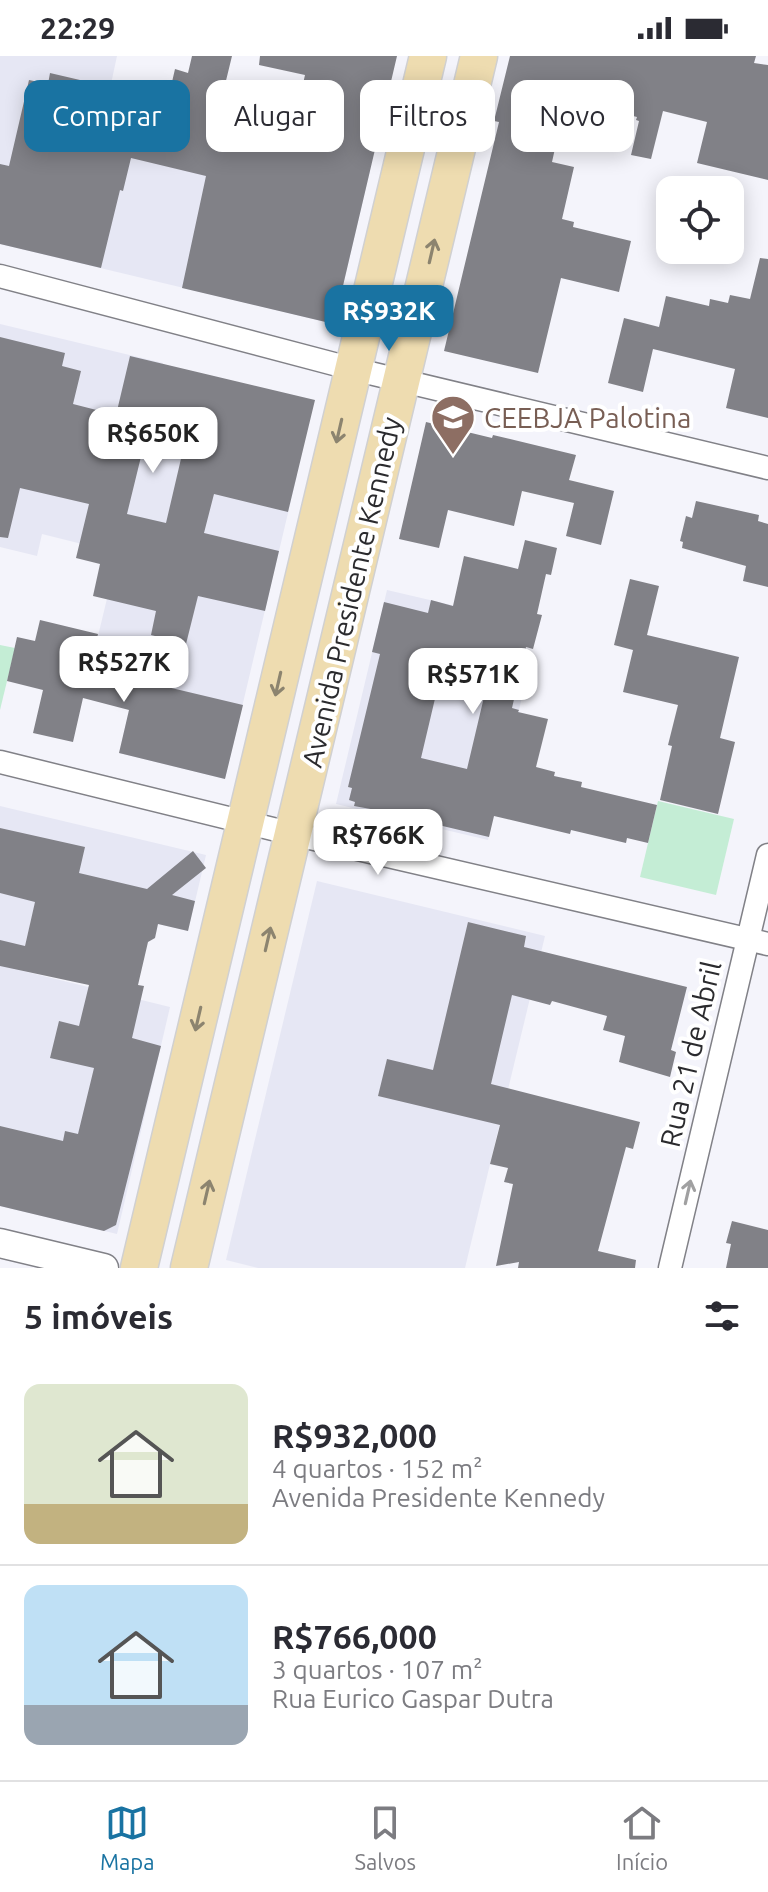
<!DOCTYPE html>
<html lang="pt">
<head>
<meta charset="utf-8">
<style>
	body { margin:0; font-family:Ubuntu,sans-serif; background:#f2f2f3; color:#2b2b33; height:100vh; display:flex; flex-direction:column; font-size:30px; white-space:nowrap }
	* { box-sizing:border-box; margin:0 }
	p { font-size:26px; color:#7c7c81 }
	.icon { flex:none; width:44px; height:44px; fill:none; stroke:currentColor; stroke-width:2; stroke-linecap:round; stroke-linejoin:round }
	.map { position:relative; height:1212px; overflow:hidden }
	.details { display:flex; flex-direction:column; background:#fff; flex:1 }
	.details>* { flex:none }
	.guide { position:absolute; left:24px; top:24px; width:720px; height:72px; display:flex; gap:16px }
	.controls { position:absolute; left:656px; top:120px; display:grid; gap:16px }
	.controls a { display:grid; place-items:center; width:88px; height:88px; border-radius:16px; background:#fff; box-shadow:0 4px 20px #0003; font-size:40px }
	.price { position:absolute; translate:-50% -68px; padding:0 18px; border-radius:16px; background:#fff; color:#222; font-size:26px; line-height:52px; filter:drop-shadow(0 2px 4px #0008) }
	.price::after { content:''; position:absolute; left:50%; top:48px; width:24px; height:18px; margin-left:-12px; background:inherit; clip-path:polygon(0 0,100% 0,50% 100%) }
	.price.current { background:#1973a2; color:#fff }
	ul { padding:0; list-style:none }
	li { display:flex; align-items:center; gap:24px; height:200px; padding:0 24px }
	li+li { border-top:2px solid #e1e1e2 }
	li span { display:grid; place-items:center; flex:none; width:224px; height:160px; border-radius:16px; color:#555 }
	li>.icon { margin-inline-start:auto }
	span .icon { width:96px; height:96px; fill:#fffc; stroke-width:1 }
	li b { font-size:34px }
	h2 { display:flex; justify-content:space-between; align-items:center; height:96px; padding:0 24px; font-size:34px }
	.pill { padding:0 28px; border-radius:16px; background:#fff; box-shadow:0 4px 20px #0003; font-size:28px; line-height:72px }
	.pill.current { background:#1973a2; color:#fff }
	.status { display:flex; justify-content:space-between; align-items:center; height:56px; padding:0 40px; background:#fff; direction:ltr }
	.status svg { height:22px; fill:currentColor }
	.tabs { display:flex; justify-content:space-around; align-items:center; height:112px; border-top:2px solid #e1e1e2; background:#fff; font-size:22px; color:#7c7c81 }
	.tabs a { display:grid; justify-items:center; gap:4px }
	.tabs .current { color:#1973a2 }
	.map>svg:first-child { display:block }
	.built { fill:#e6e7f4 }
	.green { fill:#c4edd5 }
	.building { fill:#818187; fill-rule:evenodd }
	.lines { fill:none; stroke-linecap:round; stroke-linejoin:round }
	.minor-casing { stroke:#818187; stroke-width:25 }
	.tertiary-casing { stroke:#818187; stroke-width:31 }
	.primary-casing { stroke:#d0d0d1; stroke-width:39 }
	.minor { stroke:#fff; stroke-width:22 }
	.tertiary { stroke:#fff; stroke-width:28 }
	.primary { stroke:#eedcb0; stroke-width:36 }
	.oneway { stroke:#8c846f }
	.oneway2 { stroke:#a0a0a1 }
	.labels { text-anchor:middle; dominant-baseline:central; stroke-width:8; stroke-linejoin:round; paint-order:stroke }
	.education-label { font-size:28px; fill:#785e54; stroke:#fff; text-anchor:start }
	.street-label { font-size:28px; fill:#2b2b2e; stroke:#fff }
</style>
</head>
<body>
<div class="status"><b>22:29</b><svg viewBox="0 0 49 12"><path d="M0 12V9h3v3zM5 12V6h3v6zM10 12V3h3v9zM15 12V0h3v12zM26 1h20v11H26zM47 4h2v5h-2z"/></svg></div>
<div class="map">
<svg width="768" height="1212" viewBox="0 0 768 1212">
	<rect width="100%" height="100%" fill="#f4f4fb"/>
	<!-- built -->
	<g class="built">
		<path d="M0 0H117L106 51 370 115 334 268 0 188Z"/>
		<path d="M0 268 163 307 145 382 297 419 225 723 119 697 136 625 137 623 144 625 145 622 91 609 118 497 42 478 37 500 0 491Z"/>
		<path d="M387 534 477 555 462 618 524 633 488 784 336 748Z"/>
		<path d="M0 750 206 799 188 875 37 839 25 890 19 914 170 951 117 1178 0 1150Z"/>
		<path d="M317 825 545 880 465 1212H258L226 1204Z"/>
	</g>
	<!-- green -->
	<g class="green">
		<path d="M0 589 15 592 0 654Z"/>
		<path d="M658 745 734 763 716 839 640 821Z"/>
	</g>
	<!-- building -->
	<g class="building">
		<path d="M192 0H232L222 41 234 44 231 61 292 76 305 19 259 9 260 0H397L334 268 182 232 206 120 131 102 123 135 120 134 101 212 0 188V108L9 110 29 24 48 28 50 17 110 31 104 55 143 64V60L163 65 175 13 188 17Z"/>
		<path d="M510 0H756L754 7 768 9V124L697 107 707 66 663 55 651 103 631 99 639 65 636 64 637 61 566 43 552 106 574 111 562 163 574 166 573 171 631 185 619 236 561 222 538 317 444 295 499 66 494 65Z"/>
		<path d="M760 202 768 203V362L726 352 735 313 653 293 643 336 608 327 624 262 659 271 666 240 709 250 710 243 728 247 730 239 750 243Z"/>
		<path d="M0 281 65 297 62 310 81 315 73 348 116 359 130 300 315 344 288 456 214 438 204 477 279 495 265 555 198 540 186 588 151 579 156 555 93 540 100 508 76 502 89 448 20 432 8 482 0 481ZM149 368 187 377 166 467 127 458Z"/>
		<path d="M426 366 492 382 493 379 576 399 569 424 614 435 601 489 566 480 574 447 522 435 514 470 448 454 439 492 399 483Z"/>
		<path d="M696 445 759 459 758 465 768 468V531L743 525 746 510 682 492 683 486 680 485 686 460 692 462Z"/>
		<path d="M525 484 557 492 551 519 546 518 537 558 542 559 533 593 526 591 512 652 519 654 518 656 548 663 536 711 555 716 554 720 582 726 581 731 657 749 648 787 627 782 626 787 571 774 570 778 494 760 489 781 430 767 431 764 354 750 355 746 349 744 352 732 348 731 380 598 372 596 384 546 428 557 431 544 453 550 464 500 518 513ZM442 613 488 624 467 713 421 702Z"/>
		<path d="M630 523 659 530 647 579 739 601 720 682 735 686 718 758 660 744 672 690 668 689 678 649 623 636 633 594 614 589Z"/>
		<path d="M40 564 98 578 91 609 105 613 104 616 243 649 225 723 119 697 129 654 83 642 73 686 33 677 43 634 7 625 17 581 35 585Z"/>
		<path d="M0 772 85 791 79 817 147 833 193 795 206 812 172 839 195 845 188 875 158 868 155 882 148 886 138 929 144 930 132 982 161 990 116 1169 104 1175 0 1150V1070L63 1085 65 1075 78 1078 94 1012 50 1002 59 965 79 970 89 929 0 910V884L25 890 35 846 0 837Z"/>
		<path d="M468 866 526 880 524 891 687 931 671 994 676 996 670 1021 619 1006 625 980 603 974 607 960 552 945 550 949 512 939 491 1028 640 1066 633 1093 626 1091 598 1195 636 1204 635 1212H518L519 1206 496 1210 513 1128 504 1126 508 1112 490 1108 500 1069 378 1040 387 1003 433 1014Z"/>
		<path d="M732 1165 768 1174V1212H726L731 1188 726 1187Z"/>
	</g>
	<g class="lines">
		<!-- minor casing -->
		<g class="minor-casing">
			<g id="minor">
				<path d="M0 220 353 313 768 412"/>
				<path d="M0 706 293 778 768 888"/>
				<path d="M670 1212 768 799"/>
			</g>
		</g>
		<!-- tertiary casing -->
		<g class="tertiary-casing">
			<path id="tertiary" d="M0 1187 104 1212"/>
		</g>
		<!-- primary casing -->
		<g class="primary-casing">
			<g id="primary">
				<path d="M139 1212 428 0"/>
				<path d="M189 1212 479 0"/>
			</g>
		</g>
		<!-- minor -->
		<use href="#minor" class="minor"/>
		<!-- tertiary -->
		<use href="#tertiary" class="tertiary"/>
		<!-- primary -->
		<use href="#primary" class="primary"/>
	</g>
	<!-- one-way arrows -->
	<defs><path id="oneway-shaft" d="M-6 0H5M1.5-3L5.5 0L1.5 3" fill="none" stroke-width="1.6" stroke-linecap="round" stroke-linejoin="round" transform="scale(2)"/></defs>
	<g class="oneway">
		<use href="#oneway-shaft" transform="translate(432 195) rotate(-77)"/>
		<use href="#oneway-shaft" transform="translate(339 375) rotate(103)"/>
		<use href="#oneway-shaft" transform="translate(278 628) rotate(103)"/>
		<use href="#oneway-shaft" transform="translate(268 883) rotate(-77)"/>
		<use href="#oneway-shaft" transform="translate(198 963) rotate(103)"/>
		<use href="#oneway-shaft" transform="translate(207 1136) rotate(-77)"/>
	</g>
	<use class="oneway2" href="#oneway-shaft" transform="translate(688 1136) rotate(-77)"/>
	<!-- icons -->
	<defs>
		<g id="school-pin" transform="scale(2.3)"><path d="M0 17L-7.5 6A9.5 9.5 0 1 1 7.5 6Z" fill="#8d6e63" stroke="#fff"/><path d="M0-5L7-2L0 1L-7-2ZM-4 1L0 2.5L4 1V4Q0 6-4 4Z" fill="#fff"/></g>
	</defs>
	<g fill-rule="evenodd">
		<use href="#school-pin" x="453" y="361"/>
	</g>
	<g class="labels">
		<!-- education labels -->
		<g class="education-label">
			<text x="484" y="361">CEEBJA Palotina</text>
		</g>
		<!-- street labels -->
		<g class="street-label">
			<text transform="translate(351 536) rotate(-77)">Avenida Presidente Kennedy</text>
			<text transform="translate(690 998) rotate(-77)">Rua 21 de Abril</text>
		</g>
	</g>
</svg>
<div class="controls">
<a><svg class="icon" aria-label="locate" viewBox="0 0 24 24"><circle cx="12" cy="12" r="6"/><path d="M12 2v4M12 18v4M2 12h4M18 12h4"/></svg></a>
</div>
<b class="price current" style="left:389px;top:297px">R$932K</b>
<b class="price" style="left:153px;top:419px">R$650K</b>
<b class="price" style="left:124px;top:648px">R$527K</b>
<b class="price" style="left:473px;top:660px">R$571K</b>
<b class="price" style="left:378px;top:821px">R$766K</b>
<div class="guide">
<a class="pill current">Comprar</a>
<a class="pill">Alugar</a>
<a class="pill">Filtros</a>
<a class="pill">Novo</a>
</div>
</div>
<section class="details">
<h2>5 imóveis<svg class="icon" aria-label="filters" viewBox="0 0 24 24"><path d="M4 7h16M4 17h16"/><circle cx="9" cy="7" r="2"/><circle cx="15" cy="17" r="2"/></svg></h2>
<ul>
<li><span style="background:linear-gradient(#dfe7d0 75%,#c2b280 0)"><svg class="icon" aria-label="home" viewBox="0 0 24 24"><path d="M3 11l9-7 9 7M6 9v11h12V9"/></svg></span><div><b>R$932,000</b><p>4 quartos · 152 m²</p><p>Avenida Presidente Kennedy</p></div></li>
<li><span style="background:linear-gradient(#bfe0f5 75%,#9aa5b1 0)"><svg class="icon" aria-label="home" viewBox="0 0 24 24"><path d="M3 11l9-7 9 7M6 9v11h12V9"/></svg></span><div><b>R$766,000</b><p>3 quartos · 107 m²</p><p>Rua Eurico Gaspar Dutra</p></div></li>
</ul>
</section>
<nav class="tabs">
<a class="current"><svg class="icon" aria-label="map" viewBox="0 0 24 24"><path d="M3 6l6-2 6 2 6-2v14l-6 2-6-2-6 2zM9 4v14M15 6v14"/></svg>Mapa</a>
<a><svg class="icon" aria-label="saved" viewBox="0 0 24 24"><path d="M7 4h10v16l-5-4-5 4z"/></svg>Salvos</a>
<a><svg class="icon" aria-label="home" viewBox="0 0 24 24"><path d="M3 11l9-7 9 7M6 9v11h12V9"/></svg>Início</a>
</nav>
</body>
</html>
